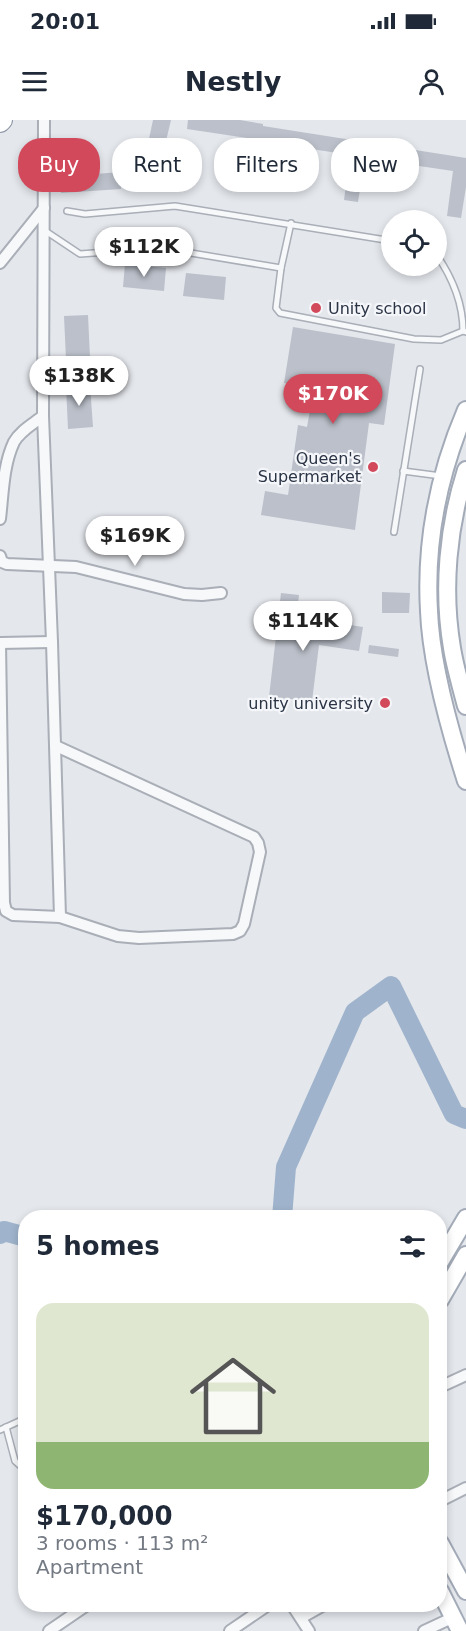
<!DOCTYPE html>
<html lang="en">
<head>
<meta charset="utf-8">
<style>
	body { margin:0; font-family:"DejaVu Sans",sans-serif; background:#f6f6f7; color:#1f2937; height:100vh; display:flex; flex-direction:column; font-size:22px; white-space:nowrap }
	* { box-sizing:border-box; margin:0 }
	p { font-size:20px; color:#747a83 }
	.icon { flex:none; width:33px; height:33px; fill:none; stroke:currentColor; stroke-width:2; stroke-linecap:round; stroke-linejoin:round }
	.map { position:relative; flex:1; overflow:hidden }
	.panel { position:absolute; left:18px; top:1090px; width:429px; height:402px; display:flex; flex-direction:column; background:#fff; border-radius:24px; box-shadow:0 3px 9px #0003 }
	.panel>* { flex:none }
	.guide { position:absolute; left:18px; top:18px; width:430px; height:54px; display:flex; gap:12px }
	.controls { position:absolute; left:381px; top:90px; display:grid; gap:12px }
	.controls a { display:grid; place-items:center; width:66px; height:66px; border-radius:50%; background:#fff; box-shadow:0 3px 9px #0003; font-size:30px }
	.price { position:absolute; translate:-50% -51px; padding:0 14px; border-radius:21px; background:#fff; color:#222; font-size:20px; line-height:39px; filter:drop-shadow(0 2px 3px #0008) }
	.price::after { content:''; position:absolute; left:50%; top:36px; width:18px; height:14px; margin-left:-9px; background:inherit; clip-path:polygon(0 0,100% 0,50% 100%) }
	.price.selected { background:#d1495b; color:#fff }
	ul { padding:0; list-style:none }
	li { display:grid; align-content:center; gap:12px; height:318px; padding:0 18px }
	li+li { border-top:2px solid #e0e1e3 }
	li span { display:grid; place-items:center; height:186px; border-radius:18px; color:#555 }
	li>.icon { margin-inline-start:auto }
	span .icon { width:108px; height:108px; fill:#fffc; stroke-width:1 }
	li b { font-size:26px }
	h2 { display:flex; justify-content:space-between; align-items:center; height:72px; padding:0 18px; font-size:26px }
	.chip { padding:0 21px; border-radius:24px; background:#fff; box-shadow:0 3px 9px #0003; font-size:21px; line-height:54px }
	.chip.selected { background:#d1495b; color:#fff }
	.status { display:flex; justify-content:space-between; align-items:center; height:42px; padding:0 30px; background:#fff; direction:ltr }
	.status svg { height:16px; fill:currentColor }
	header { display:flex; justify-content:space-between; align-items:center; height:78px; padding:0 18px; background:#fff; font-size:27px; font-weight:600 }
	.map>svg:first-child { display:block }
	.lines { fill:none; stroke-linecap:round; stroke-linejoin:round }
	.river { stroke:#9fb4cc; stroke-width:20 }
	.building { fill:#bbc0ca }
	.lane-casing { stroke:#a9aeb7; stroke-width:8 }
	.street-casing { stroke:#a9aeb7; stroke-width:14 }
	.primary-casing { stroke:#a3abb8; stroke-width:20 }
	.highway-casing { stroke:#8b94a3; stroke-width:22 }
	.lane { stroke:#f7f8fa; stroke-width:5 }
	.street { stroke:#f7f8fa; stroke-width:10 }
	.primary { stroke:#fff; stroke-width:16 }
	.highway { stroke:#fff; stroke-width:20 }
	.poi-dot { fill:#d1495b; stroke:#f4f6f9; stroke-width:2 }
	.labels { text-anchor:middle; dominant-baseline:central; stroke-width:4.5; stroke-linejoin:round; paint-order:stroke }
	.poi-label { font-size:16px; fill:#2b3445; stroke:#f4f6f9; text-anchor:end }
</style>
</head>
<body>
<div class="status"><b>20:01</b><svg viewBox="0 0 49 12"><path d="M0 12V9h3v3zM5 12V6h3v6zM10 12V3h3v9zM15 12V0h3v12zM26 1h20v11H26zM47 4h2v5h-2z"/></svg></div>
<header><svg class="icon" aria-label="menu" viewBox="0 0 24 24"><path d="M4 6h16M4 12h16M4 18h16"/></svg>Nestly<svg class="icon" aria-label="person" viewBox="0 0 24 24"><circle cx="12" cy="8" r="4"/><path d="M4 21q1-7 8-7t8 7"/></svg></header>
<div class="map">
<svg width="466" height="1511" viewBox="0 0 466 1511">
	<rect width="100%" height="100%" fill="#e4e7ec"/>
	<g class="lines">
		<!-- river -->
		<g class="river">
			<path d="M282 1098 286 1047 355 892 391 866 454 994 466 999"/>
			<path d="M0 1114 4 1111 26 1117"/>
		</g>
	</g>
	<!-- building -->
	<g class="building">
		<path d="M153 0H171L161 42 145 38Z"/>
		<path d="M188 0H240L263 4V6L466 38V67L461 98 447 96 453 51 365 38 358 82 344 80 350 35 261 21 255 58 241 55 247 18 187 9Z"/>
		<path d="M120 52 121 69 61 73 60 57Z"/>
		<path d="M125 144 166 148 164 171 123 167Z"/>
		<path d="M186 153 226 157 224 180 183 176Z"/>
		<path d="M88 195 90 238 66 239 64 196Z"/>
		<path d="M293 207 395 224 384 305 369 303 355 410 261 395 265 371 288 375 298 305 307 307 314 268 284 263Z"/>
		<path d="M90 265 93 307 68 309 66 266Z"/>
		<path d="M382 472 410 473 409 493H382Z"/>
		<path d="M281 473 299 475 295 508 336 513 337 503 363 507 359 531 319 525 312 581 269 577Z"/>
		<path d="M369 525 399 529 398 537 368 533Z"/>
	</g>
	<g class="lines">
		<!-- lane casing -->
		<g class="lane-casing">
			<g id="lane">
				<path d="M67 91 85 94 175 86 392 121"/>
				<path d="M291 103 281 148 276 188 280 193 414 219 441 220 463 211 466 212"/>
				<path d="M44 110 80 134 161 128 281 148"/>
				<path d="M436 134C452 157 463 183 463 211"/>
				<path d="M403 351 441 356"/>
				<path d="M394 412 420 249"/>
				<path d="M6 1307 15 1341 26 1351"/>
				<path d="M0 1310 26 1298"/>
			</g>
		</g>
		<!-- street casing -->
		<g class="street-casing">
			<g id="street">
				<path d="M44 0 43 296 52 522 60 797"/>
				<path d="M0 143 44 88"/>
				<path d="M0 399C3 374 3 345 14 322 20 311 33 304 43 296"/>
				<path d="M0 436 2 442 7 444 76 447 184 474 202 475 221 473"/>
				<path d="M0 523 4 783 6 791 13 795 60 797 118 816 139 818 233 814 240 811 244 804 260 732 258 723 254 717 56 626"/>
				<path d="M0 523 52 522"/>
				<path d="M440 1267 466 1255"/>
				<path d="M440 1381 466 1368"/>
				<path d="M292 1485 309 1511"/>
				<path d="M301 1498 324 1485"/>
				<path d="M49 1511 87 1485"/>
				<path d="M230 1511 268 1485"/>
				<path d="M424 1511 454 1497"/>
			</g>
		</g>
		<!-- primary casing -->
		<g class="primary-casing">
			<g id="primary">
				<path d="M466 290C439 353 425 422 429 491 431 543 450 611 466 661"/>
				<path d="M466 350C448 406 442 469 452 528 455 547 461 567 466 586"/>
				<path d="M440 1142 466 1098"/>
				<path d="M440 1180 466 1135"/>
				<path d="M440 1423 466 1471"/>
				<path d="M440 1471 460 1511"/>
			</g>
		</g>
		<!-- highway casing -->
		<g class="highway-casing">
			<path id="highway" d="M0 2 2 0"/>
		</g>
		<!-- lane -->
		<use href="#lane" class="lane"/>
		<!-- street -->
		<use href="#street" class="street"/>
		<!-- primary -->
		<use href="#primary" class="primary"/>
		<!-- highway -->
		<use href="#highway" class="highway"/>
	</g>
	<!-- markers -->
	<g class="poi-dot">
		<circle cx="316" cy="188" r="6"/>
		<circle cx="373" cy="347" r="6"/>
		<circle cx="385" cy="583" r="6"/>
	</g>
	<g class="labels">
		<!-- poi labels -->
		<g class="poi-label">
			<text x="328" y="188" text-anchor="start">Unity school</text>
			<text x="361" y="338">Queen's<tspan x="361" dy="18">Supermarket</tspan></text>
			<text x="373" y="583">unity university</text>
		</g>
	</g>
</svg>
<div class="controls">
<a><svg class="icon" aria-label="locate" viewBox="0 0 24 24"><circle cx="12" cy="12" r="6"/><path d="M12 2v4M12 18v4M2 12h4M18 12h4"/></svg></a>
</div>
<b class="price" style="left:144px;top:158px">$112K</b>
<b class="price" style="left:79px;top:287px">$138K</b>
<b class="price selected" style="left:333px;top:305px">$170K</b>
<b class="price" style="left:135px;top:447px">$169K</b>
<b class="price" style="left:303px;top:532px">$114K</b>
<div class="guide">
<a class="chip selected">Buy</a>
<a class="chip">Rent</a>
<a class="chip">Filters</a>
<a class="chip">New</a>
</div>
<section class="panel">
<h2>5 homes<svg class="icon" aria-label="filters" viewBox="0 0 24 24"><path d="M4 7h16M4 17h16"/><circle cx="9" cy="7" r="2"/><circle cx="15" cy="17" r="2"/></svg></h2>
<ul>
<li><span style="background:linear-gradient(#dfe7d0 75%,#8fb573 0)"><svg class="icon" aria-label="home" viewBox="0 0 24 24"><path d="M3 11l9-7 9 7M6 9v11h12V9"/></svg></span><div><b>$170,000</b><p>3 rooms · 113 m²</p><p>Apartment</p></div></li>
</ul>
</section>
</div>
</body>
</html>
